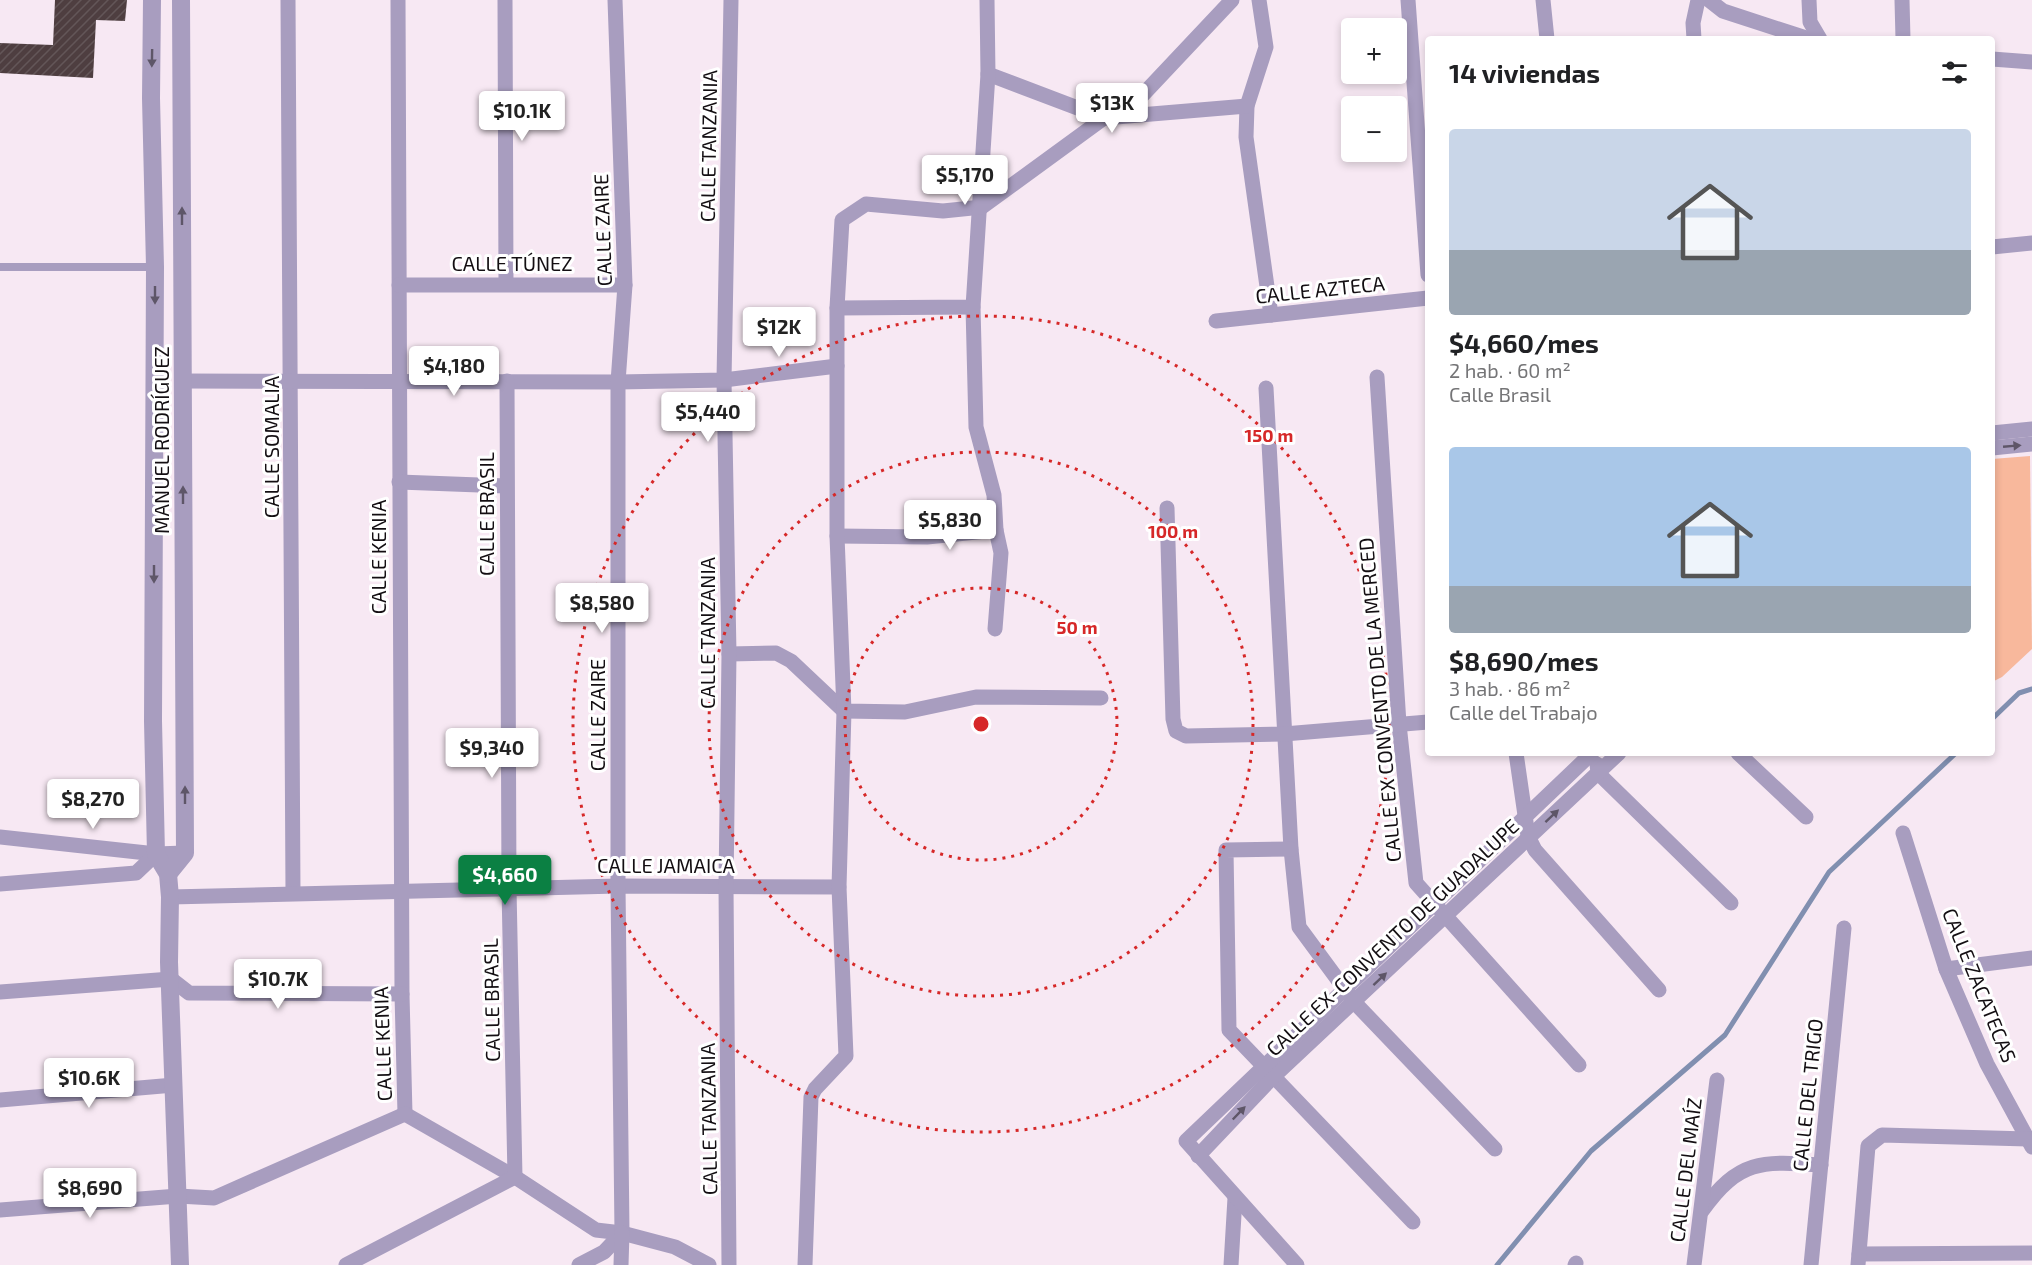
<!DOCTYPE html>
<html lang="es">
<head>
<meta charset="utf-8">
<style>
	body { margin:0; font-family:"Exo 2",sans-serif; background:#f6f6f6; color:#202124; height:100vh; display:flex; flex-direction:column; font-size:22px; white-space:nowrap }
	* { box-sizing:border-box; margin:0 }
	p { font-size:20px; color:#757577 }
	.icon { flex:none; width:33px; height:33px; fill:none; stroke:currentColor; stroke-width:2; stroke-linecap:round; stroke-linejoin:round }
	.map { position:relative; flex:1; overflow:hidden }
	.details { position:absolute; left:1425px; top:36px; width:570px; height:720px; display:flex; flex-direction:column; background:#fff; border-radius:6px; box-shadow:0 3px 9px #0003 }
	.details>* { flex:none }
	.buttons { position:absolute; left:1341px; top:18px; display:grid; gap:12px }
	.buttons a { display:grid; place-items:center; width:66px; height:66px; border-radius:6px; background:#fff; box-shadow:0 3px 9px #0003; font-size:30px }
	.price { position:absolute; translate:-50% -51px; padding:0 14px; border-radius:6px; background:#fff; color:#222; font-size:20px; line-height:39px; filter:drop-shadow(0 2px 3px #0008) }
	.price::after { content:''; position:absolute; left:50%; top:36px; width:18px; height:14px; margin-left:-9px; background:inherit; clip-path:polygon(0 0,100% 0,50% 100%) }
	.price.on { background:#0b8043; color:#fff }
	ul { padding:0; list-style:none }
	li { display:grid; align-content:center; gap:12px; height:318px; padding:0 24px }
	li span { display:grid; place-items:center; height:186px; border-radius:6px; color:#555 }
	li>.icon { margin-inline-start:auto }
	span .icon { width:108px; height:108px; fill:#fffc; stroke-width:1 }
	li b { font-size:26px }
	h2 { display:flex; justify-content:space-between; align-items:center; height:72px; padding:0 24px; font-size:26px }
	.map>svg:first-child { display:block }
	.green { fill:#f8b89c }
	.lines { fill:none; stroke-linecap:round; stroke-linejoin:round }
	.stream { stroke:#818fb0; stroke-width:5 }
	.building { fill:url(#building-hatch) }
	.service { stroke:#a89dbf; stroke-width:8 }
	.minor { stroke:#a89dbf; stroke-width:15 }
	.tertiary { stroke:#a89dbf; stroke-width:18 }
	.oneway { fill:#5e5668 }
	.ring { fill:none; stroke:#d62828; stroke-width:3; stroke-dasharray:3 6 }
	.labels { text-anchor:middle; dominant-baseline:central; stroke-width:6; stroke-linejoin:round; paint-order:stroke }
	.street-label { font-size:20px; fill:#130e12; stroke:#fff }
	.centre { fill:#d62828; stroke:#fff; stroke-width:3 }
	.ring-label { font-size:18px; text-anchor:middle; font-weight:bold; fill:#d62828; stroke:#fff; stroke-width:6; stroke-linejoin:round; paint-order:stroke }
</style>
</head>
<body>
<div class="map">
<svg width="2032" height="1265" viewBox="0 0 2032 1265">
	<defs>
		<pattern id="building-hatch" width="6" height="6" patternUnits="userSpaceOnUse" patternTransform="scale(1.5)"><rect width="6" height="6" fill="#4e3e40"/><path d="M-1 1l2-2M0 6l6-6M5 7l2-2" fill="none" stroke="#635658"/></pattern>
	</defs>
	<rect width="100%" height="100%" fill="#f7e8f3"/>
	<!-- green -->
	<path class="green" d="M2030 456 2032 649 2002 677 1992 682V459Z"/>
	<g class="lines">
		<!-- stream -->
		<g class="stream">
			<path d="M1992 719 2019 693 2032 689"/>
			<path d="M1497 1265 1591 1151 1725 1035 1829 872 1956 753"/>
		</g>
	</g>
	<!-- building -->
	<path class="building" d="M55 0H127L125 21 96 20 93 78 0 73V43L53 45Z"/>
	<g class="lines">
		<!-- service -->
		<path class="service" d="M0 267H154"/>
		<!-- minor -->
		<g class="minor">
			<path d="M288 0 293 893"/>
			<path d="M398 0 402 994 405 1114"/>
			<path d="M505 0 506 284"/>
			<path d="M1259 0 1266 47 1247 106 1246 137 1271 315"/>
			<path d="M1408 0 1428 275"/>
			<path d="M1543 0 1547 39"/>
			<path d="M1709 0 1723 11 1809 39"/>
			<path d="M1809 0 1810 22 1820 39"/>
			<path d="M1902 0 1903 39"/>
			<path d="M1694 39 1693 23 1698 0"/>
			<path d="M1992 59 2032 62"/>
			<path d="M988 74 1104 118 1247 106"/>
			<path d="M1992 247 2032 243"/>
			<path d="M399 285H625"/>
			<path d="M973 307 976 427 994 495 996 530"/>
			<path d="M837 308 973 307 988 74 987 0"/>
			<path d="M1216 321 1428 298"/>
			<path d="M1377 377 1399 724 1416 883 1579 1065"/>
			<path d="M183 381 618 382 724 380 837 366"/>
			<path d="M1266 388 1291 849 1299 927 1355 1003 1495 1149"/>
			<path d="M1992 433 2032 429"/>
			<path d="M1992 448 2032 444"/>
			<path d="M399 482 506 486"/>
			<path d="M1167 508 1173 719 1176 731 1186 736 1284 734 1428 722"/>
			<path d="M837 536 927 537 996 530 1001 553 995 629"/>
			<path d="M729 654 776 653 791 661 844 711 905 712 976 697 1101 698"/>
			<path d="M1516 753 1528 836 1535 850 1659 990"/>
			<path d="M1738 753 1806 817"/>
			<path d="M1597 764 1598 773 1731 903"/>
			<path d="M1903 833 1946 969 1987 1064 2032 1147"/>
			<path d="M0 837 156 854 185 853"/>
			<path d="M1291 849 1226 850 1229 1030 1413 1222"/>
			<path d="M0 884 136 873 156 854"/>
			<path d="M170 897 618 886 839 887"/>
			<path d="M1946 969 2032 958"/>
			<path d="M0 992 171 979 189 993 402 994"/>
			<path d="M0 1100 174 1085"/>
			<path d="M405 1114 515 1177 596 1230 622 1233 675 1247 709 1265"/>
			<path d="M1198 1156 1272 1078 1619 753"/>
			<path d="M0 1210 178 1196 214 1198 405 1114"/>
			<path d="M1702 1211C1739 1159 1762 1161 1821 1165"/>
			<path d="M1859 1254 2032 1253"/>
			<path d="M346 1265 515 1177 509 889 507 381"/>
			<path d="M579 1265 604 1252 622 1233 618 886V382L625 285 615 0"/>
			<path d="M621 1265 622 1233"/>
			<path d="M729 1265 726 886 729 654 724 380 731 0"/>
			<path d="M805 1265 811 1097 815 1089 846 1056 839 887 844 711 837 536V308L842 220 866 204 943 211 982 207 1104 118 1136 102 1232 0"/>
			<path d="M1231 1265 1235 1198"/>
			<path d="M1297 1265 1186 1141 1592 753"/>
			<path d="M1575 1265 1576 1263"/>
			<path d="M1694 1265 1717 1080"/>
			<path d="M1811 1265 1844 928"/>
			<path d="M1858 1265 1868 1146 1882 1135 2028 1139"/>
		</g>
		<!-- tertiary -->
		<g class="tertiary">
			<path d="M152 0 151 98 155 267 153 721 156 854 168 874 170 897 169 962 180 1265"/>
			<path d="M168 874 185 853 181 0"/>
		</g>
	</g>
	<!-- one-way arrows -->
	<defs><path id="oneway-solid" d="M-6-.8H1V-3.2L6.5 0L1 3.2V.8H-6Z" transform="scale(1.5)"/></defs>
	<g class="oneway">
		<use href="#oneway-solid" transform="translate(152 58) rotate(91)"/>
		<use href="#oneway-solid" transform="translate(182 216) rotate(-90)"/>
		<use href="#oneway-solid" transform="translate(155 295) rotate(90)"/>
		<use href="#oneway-solid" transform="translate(2012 446) rotate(-5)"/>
		<use href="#oneway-solid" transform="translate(183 495) rotate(-90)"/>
		<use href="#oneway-solid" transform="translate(154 574) rotate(90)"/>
		<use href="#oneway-solid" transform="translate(185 795) rotate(-90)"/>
		<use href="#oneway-solid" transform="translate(1552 816) rotate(-43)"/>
		<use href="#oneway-solid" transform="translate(1380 979) rotate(-43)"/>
		<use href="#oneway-solid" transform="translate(1239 1113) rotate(-46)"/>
	</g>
	<!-- distance rings -->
	<g class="ring">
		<circle cx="981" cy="724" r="136"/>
		<circle cx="981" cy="724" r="272"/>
		<circle cx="981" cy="724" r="408"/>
	</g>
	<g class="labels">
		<!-- street labels -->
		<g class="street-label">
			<text transform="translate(708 146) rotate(-89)">CALLE TANZANIA</text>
			<text transform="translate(602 230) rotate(-92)">CALLE ZAIRE</text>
			<text x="512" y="263">CALLE TÚNEZ</text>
			<text transform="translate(1320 289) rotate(-6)">CALLE AZTECA</text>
			<text transform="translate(161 440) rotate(-90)">MANUEL RODRÍGUEZ</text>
			<text transform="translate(271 447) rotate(-90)">CALLE SOMALIA</text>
			<text transform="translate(486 514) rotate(-90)">CALLE BRASIL</text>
			<text transform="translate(378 557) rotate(-90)">CALLE KENIA</text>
			<text transform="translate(707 633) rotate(-90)">CALLE TANZANIA</text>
			<text transform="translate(1379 700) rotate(-95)">CALLE EX CONVENTO DE LA MERCED</text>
			<text transform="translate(597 715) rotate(-90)">CALLE ZAIRE</text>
			<text x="666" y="865">CALLE JAMAICA</text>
			<text transform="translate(1392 937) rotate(-43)">CALLE EX-CONVENTO DE GUADALUPE</text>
			<text transform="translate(1980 985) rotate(68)">CALLE ZACATECAS</text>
			<text transform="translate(491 1000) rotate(-91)">CALLE BRASIL</text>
			<text transform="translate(382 1044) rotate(-92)">CALLE KENIA</text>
			<text transform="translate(1807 1095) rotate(-84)">CALLE DEL TRIGO</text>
			<text transform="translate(708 1119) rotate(-91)">CALLE TANZANIA</text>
			<text transform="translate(1685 1170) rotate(-83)">CALLE DEL MAÍZ</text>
		</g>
	</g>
	<circle cx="981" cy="724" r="9" class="centre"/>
	<g class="ring-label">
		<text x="1269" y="442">150 m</text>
		<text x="1173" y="538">100 m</text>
		<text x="1077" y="634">50 m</text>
	</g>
</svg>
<div class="buttons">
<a>+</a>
<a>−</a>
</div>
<b class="price" style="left:1112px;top:134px">$13K</b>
<b class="price" style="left:522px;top:142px">$10.1K</b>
<b class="price" style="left:965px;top:206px">$5,170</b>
<b class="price" style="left:779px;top:358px">$12K</b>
<b class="price" style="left:454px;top:397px">$4,180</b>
<b class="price" style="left:708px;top:443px">$5,440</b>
<b class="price" style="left:950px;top:551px">$5,830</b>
<b class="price" style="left:602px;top:634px">$8,580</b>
<b class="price" style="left:492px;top:779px">$9,340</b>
<b class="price" style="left:93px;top:830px">$8,270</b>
<b class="price on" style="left:505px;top:906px">$4,660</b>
<b class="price" style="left:278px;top:1010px">$10.7K</b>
<b class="price" style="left:89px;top:1109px">$10.6K</b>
<b class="price" style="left:90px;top:1219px">$8,690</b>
<section class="details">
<h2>14 viviendas<svg class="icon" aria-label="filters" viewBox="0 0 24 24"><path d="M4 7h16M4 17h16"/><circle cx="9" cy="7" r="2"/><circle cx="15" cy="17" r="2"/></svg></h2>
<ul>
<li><span style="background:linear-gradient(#c9d6e8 65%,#9aa5b1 0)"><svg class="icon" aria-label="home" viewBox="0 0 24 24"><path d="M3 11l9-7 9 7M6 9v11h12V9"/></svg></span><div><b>$4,660/mes</b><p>2 hab. · 60 m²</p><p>Calle Brasil</p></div></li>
<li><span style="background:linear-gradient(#a9c7e8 75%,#9aa5b1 0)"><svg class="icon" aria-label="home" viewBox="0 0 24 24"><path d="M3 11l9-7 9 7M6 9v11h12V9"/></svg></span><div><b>$8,690/mes</b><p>3 hab. · 86 m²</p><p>Calle del Trabajo</p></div></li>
</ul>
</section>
</div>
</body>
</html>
